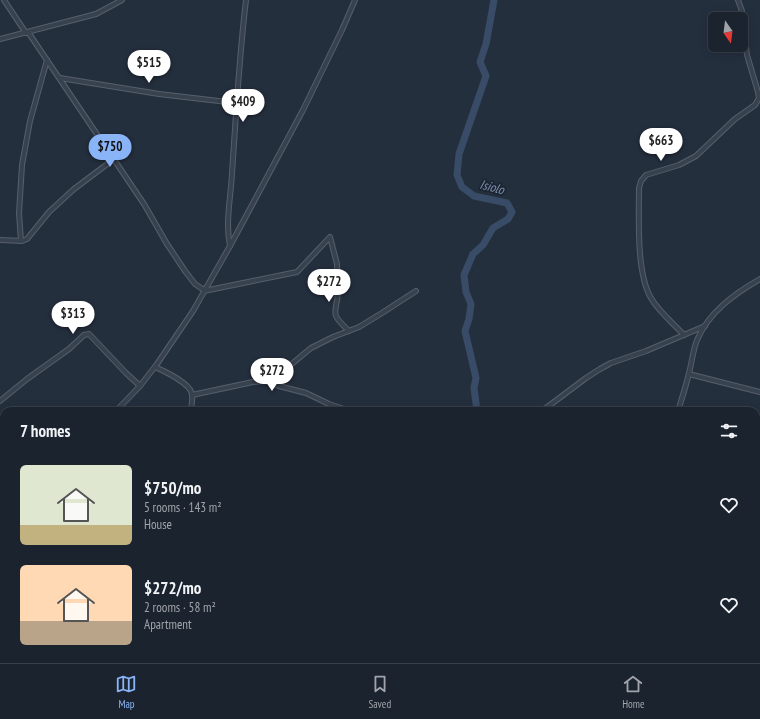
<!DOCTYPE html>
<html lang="en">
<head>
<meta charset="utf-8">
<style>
	body { margin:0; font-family:"PT Sans Narrow",sans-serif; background:#242b36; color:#f1f3f6; height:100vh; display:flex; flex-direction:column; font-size:15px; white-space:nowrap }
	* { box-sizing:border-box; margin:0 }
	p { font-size:13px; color:#a0a4aa }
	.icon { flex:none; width:22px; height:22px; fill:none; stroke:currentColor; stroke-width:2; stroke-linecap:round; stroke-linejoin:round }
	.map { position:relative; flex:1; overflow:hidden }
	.panel { position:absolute; left:0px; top:407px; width:760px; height:256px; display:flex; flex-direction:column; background:#1b232e; border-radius:12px 12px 0 0; box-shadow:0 2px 10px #0003,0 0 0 1px #39404a }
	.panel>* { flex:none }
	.needle { width:26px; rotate:166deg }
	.fabs { position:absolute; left:708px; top:12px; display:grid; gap:8px }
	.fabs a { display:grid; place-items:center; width:40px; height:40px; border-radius:6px; background:#1b232e; box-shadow:0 2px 10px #0003,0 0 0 1px #39404a; font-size:20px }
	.price { position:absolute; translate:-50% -34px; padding:0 9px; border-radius:14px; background:#fff; color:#222; font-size:13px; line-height:26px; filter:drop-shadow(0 1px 2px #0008) }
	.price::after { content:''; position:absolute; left:50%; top:24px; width:12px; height:9px; margin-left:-6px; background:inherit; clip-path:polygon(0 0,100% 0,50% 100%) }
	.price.active { background:#8ab4f8; color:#111 }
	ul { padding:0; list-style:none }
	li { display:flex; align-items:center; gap:12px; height:100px; padding:0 20px }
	li span { display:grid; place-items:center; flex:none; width:112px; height:80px; border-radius:6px; color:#555 }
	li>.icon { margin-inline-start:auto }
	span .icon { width:48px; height:48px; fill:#fffc; stroke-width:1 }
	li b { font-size:17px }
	h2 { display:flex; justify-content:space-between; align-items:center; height:48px; padding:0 20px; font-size:17px }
	.dock { display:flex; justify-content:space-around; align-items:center; height:56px; border-top:1px solid #39404a; background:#1b232e; font-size:11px; color:#a0a4aa }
	.dock a { display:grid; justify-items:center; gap:2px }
	.dock .active { color:#8ab4f8 }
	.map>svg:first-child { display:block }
	.green { fill:#263c3f }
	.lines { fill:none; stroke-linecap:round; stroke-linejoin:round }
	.river { stroke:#394c67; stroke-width:7 }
	.minor-casing { stroke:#565f6c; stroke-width:6 }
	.minor { stroke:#38414e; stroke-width:4 }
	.labels { text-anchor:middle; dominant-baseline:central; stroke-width:4; stroke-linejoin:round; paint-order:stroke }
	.water-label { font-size:13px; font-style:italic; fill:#7c92b1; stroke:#1d2633 }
</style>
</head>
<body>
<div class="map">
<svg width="760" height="663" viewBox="0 0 760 663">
	<rect width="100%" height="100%" fill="#242f3e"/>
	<!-- green -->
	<path class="green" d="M414 659H477L475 663H411Z"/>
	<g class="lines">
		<!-- river -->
		<g class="river">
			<path d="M477 411 474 388 476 378 465 331 469 319 471 304 466 292 464 275 473 254 483 245 493 228 508 219 512 212 507 203 474 196 462 187 457 175 459 154 486 76 480 62 486 44 494 0"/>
			<path d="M581 659 583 663"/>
		</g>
		<!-- minor casing -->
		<g class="minor-casing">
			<g id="minor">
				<path d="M4 0 26 33"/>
				<path d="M28 32 144 204 167 244 185 271 195 284 204 290"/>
				<path d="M0 39 96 14 122 0"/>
				<path d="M60 78 159 94 236 103"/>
				<path d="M1 240 22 241 27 239 49 212 74 189 114 159"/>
				<path d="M21 241 19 213 22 165 30 121 47 60"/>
				<path d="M230 246C225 222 231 197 232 173 236 115 239 58 246 0"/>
				<path d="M204 291 297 272 330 237 337 264V290C340 298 333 308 336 316 338 321 345 327 349 331"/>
				<path d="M684 335C673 323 659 312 651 298 636 273 639 217 639 188L641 181 646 175 679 165 696 156 735 119 755 105 759 98 758 92 747 55 742 11 738 0"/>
				<path d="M155 367C164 371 192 384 192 395 193 400 191 406 191 411"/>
				<path d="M689 374 760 392"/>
				<path d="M270 382 311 348 333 337 359 327 382 313 416 291"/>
				<path d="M192 395 253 382 265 381 270 382 279 386 306 393 329 404 350 411"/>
				<path d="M0 401 27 379 69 349 84 335 89 334 126 373 140 386"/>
				<path d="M116 411 140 386 157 364 193 311 230 246 303 110 342 30 355 0"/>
				<path d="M542 411 586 378 600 369 611 363 646 351 705 326"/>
				<path d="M678 411C682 398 686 386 689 373 692 362 693 350 697 340 709 312 734 294 760 279"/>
				<path d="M0 545 4 540"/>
				<path d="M0 599H4"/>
				<path d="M119 659 123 663"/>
				<path d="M196 663 201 659"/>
				<path d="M320 663 322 659"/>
				<path d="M669 663 670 659"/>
			</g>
		</g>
		<!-- minor -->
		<use href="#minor" class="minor"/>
	</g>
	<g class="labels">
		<!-- water labels -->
		<g class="water-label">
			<text transform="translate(492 187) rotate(15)">Isiolo</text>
		</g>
	</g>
</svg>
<div class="fabs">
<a><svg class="needle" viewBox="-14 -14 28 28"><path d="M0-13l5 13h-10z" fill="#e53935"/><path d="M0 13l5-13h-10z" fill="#a0a4aa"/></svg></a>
</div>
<b class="price" style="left:149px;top:84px">$515</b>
<b class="price" style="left:243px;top:123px">$409</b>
<b class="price" style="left:661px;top:162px">$663</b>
<b class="price active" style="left:110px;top:168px">$750</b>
<b class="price" style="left:329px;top:303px">$272</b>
<b class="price" style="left:73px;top:335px">$313</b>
<b class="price" style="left:272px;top:392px">$272</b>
<section class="panel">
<h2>7 homes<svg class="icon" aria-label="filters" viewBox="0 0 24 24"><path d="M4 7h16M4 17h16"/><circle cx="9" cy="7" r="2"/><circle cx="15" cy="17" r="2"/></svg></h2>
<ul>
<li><span style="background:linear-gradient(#dfe7d0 75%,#c2b280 0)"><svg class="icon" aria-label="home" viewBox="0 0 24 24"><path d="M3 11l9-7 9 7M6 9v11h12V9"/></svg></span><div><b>$750/mo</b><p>5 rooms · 143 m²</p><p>House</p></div><svg class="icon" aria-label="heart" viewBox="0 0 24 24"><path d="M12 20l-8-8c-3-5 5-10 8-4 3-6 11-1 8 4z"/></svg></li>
<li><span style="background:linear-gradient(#ffd9b3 70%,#b9a48a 0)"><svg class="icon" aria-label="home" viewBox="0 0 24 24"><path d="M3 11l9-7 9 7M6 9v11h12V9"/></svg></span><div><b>$272/mo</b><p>2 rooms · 58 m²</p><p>Apartment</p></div><svg class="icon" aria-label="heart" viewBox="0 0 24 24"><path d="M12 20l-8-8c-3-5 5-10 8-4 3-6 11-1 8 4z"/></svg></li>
</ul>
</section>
</div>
<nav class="dock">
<a class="active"><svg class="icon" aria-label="map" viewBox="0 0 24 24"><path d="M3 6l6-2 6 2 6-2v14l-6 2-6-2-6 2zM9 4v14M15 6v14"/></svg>Map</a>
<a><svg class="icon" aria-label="saved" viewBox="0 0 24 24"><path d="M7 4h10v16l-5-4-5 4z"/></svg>Saved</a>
<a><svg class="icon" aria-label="home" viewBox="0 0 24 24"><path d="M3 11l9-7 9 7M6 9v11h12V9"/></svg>Home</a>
</nav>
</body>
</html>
